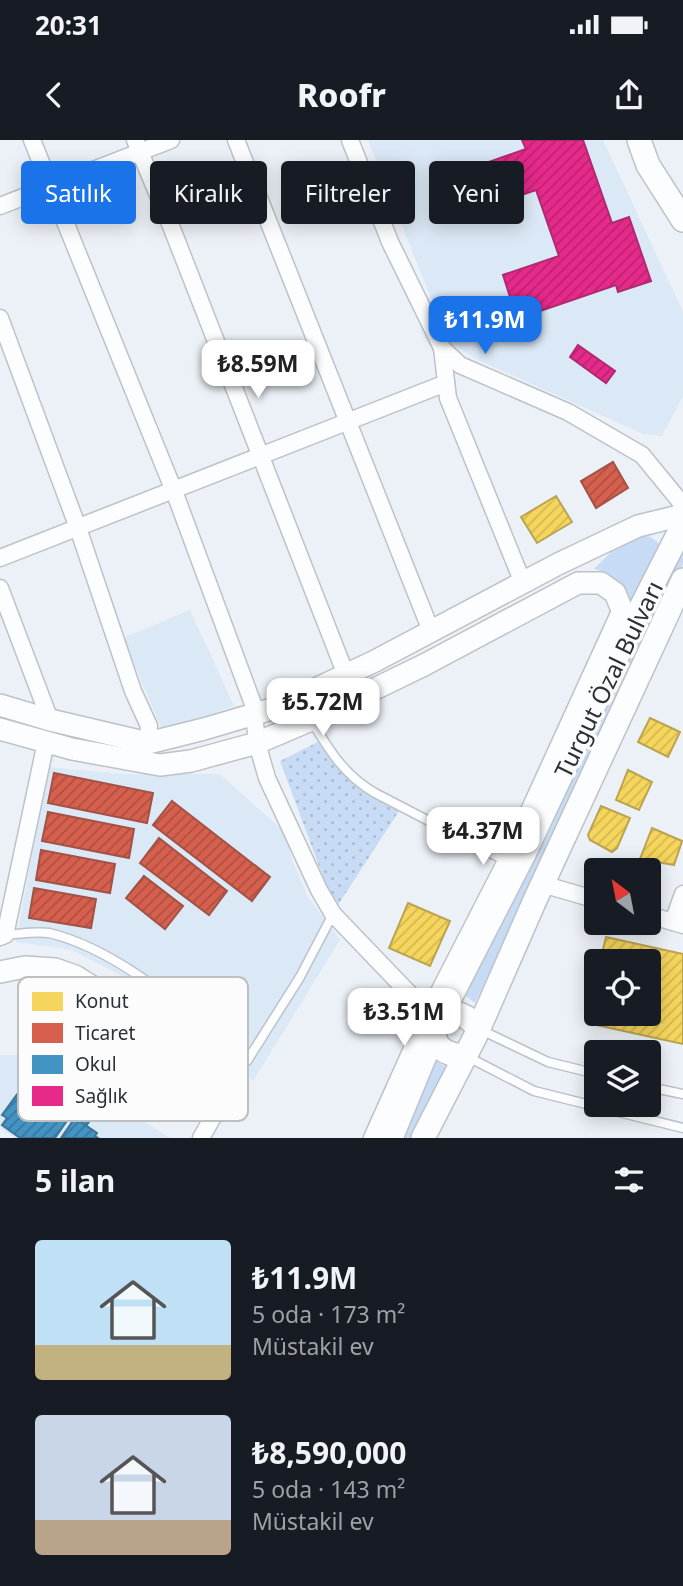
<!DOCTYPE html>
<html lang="tr">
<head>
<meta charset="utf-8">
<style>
	body { margin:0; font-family:"Noto Sans",sans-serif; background:#242831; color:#f1f3f6; height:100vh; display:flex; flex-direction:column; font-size:26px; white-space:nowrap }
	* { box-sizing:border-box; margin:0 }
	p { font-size:23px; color:#9ea1a6 }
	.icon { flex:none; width:38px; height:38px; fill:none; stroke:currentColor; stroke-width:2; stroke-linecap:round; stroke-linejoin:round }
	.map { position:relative; height:998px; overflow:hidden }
	.sheet { display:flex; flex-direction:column; background:#171b24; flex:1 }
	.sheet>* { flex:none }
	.top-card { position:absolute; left:21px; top:21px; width:642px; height:63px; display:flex; gap:14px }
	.needle { width:46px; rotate:328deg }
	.fabs { position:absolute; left:584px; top:718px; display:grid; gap:14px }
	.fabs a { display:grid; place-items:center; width:77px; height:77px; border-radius:7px; background:#171b24; box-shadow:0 4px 18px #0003; font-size:35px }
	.price { position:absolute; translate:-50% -60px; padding:0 16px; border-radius:14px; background:#fff; color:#222; font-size:23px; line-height:46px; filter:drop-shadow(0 2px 4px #0008) }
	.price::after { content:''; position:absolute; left:50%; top:42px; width:21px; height:16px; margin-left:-10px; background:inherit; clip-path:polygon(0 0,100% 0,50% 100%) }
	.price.selected { background:#1a73e8; color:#fff }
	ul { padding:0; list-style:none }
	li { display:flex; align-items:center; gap:21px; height:175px; padding:0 35px }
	li span { display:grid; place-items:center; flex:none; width:196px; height:140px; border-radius:7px; color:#555 }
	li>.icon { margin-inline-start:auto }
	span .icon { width:84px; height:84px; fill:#fffc; stroke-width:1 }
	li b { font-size:30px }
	h2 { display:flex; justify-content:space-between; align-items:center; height:84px; padding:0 35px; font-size:30px }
	.pill { padding:0 24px; border-radius:7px; background:#171b24; box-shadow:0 4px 18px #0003; font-size:24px; line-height:63px }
	.pill.selected { background:#1a73e8; color:#fff }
	.status { display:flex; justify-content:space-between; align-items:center; height:49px; padding:0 35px; background:#171b24; direction:ltr }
	.status svg { height:19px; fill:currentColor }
	header { display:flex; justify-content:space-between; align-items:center; height:91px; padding:0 35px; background:#171b24; font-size:32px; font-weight:800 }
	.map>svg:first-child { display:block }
	.built { fill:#dbe8f5 }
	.grass { fill:#c7dcf4 }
	.park { fill:url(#park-dots) }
	.homes { fill:url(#homes-hatch); stroke:#b9a451; stroke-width:2 }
	.shops { fill:url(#shops-hatch); stroke:#a25246; stroke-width:2 }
	.schools { fill:url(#schools-hatch); stroke:#3c7599; stroke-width:2 }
	.health { fill:url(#health-hatch); stroke:#ae2b71; stroke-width:2 }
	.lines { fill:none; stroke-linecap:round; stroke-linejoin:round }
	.service-casing { stroke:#bdc2c8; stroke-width:11 }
	.minor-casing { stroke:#bdc2c8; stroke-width:19 }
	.tertiary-casing { stroke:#bdc2c8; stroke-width:24 }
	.secondary-casing { stroke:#bdc2c8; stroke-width:26 }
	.service { stroke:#fcfdfe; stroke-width:8 }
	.minor { stroke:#fcfdfe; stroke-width:16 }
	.tertiary { stroke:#fcfdfe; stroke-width:21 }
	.secondary { stroke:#fcfdfe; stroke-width:23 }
	.labels { text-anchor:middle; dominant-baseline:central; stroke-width:7; stroke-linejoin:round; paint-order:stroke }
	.street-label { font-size:24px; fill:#2a3037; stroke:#fcfcfc }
	.key { fill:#fcfcfc; stroke:#bdbfc1; stroke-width:2 }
	.key-label { font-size:19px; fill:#2a3037 }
</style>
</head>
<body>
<div class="status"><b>20:31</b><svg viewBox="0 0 49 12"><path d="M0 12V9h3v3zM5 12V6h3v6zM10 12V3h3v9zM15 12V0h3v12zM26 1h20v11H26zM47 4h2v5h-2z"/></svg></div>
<header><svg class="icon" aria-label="back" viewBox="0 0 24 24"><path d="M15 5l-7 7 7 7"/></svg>Roofr<svg class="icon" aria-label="share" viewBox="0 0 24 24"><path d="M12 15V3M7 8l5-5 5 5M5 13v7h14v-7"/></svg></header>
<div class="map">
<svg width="683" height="998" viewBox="0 0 683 998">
	<defs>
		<pattern id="park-dots" width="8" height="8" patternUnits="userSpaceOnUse" patternTransform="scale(1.75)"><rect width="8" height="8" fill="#c7dcf4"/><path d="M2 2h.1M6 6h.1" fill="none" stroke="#abbdd2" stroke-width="1.8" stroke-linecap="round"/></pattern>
		<pattern id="homes-hatch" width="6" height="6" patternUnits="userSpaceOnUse" patternTransform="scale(1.75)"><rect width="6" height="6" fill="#f6d55c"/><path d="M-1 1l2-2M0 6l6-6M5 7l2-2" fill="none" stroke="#d3b751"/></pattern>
		<pattern id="shops-hatch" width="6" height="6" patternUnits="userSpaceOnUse" patternTransform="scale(1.75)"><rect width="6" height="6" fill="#d6604d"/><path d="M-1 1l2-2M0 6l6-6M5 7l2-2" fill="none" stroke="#ae5041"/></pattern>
		<pattern id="schools-hatch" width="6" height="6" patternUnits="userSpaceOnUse" patternTransform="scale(1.75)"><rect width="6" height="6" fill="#4393c3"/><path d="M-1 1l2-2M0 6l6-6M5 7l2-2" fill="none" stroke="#38789f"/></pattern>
		<pattern id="health-hatch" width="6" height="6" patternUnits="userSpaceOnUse" patternTransform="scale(1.75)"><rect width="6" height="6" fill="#e7298a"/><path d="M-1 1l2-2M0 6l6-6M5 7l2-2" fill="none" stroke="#bb2472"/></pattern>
	</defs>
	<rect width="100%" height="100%" fill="#ecf1f7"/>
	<!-- built -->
	<g class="built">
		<path d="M368 0H603L683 172V256L662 296 643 294 474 218 448 201Z"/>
		<path d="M190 470 234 566 163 592 123 498Z"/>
		<path d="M48 627 122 634H220L286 693 292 720 308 757 340 800 253 941 120 835 72 810 16 802Z"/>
		<path d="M0 915H20L51 922 170 998H15L0 988Z"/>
	</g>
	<!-- grass -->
	<g class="grass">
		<path d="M641 395 651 397 660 404 630 465C621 448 614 433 594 429L610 413Z"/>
		<path d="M683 400V424L613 566 475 863 463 854 554 678 607 559Z"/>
		<path d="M432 918 445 927 411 998H399Z"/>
	</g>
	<!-- park -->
	<path class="park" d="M318 602C344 636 364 648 401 668L338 765 325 742 280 621Z"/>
	<!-- homes -->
	<g class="homes">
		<path d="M556 356 572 382 537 403 521 377Z"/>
		<path d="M650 578 680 592 668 617 638 602Z"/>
		<path d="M628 630 652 642 639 670 616 660Z"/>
		<path d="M601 666 630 678 617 708 612 712 590 700 588 695Z"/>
		<path d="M652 688 682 701 674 725 640 719Z"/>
		<path d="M408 763 450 781 430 826 389 808Z"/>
		<path d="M606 797 683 814V904L587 883 597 837V873H649V821H600Z"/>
	</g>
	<!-- shops -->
	<g class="shops">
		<path d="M613 322 628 348 596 368 581 341Z"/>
		<path d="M54 633 153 653 147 683 48 663Z"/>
		<path d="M172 661 270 737 252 761 153 685Z"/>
		<path d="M48 672 134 689 129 718 42 701Z"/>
		<path d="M159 698 227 751 209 775 140 723Z"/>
		<path d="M41 710 115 724 110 753 36 740Z"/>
		<path d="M144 736 183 766 165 789 126 758Z"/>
		<path d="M34 748 96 759 91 788 29 778Z"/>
	</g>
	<!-- schools -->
	<g class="schools">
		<path d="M42 926 54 934 51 938 83 961 79 966 86 971 88 968 95 973 86 986 71 975 55 998H20L2 985 7 978 2 975 26 942 29 944Z"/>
		<path d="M75 978 97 993 95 996 98 998H61Z"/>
	</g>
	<!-- health -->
	<g class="health">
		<path d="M522 0H583L612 83 629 77 651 141 618 152 616 145 517 179 503 135 559 116 536 50 466 74 460 56 455 58 449 39 455 37 454 34 526 9Z"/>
		<path d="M578 205 615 231 606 243 570 217Z"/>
	</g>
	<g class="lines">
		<!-- service casing -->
		<g class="service-casing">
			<g id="service">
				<path d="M311 580C329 610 344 635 375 653L506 721"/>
				<path d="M5 795C19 794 36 791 49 793 121 810 190 875 247 921L300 837 333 774"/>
				<path d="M479 889 548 922 597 934"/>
				<path d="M468 917 534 951 683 988"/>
				<path d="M649 947 683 954"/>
			</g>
		</g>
		<!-- minor casing -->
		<g class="minor-casing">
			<g id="minor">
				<path d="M32 0 174 351 253 564 257 603 267 638 319 750 333 774 428 873"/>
				<path d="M135 0 171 86 346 535"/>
				<path d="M236 0 431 491"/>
				<path d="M350 0 390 102 442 208 460 225 568 272 642 315 683 365"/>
				<path d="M0 66 171 0"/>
				<path d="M0 178 78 388 133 551 149 586 148 603"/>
				<path d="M442 208 448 258 523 443"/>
				<path d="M0 418 446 243"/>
				<path d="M0 448 50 580"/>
				<path d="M542 744 597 760"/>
				<path d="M649 775 683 785"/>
				<path d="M673 782 683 754"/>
				<path d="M0 797 5 795 46 602"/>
				<path d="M201 998 225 956 213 942"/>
				<path d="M372 998 428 873 506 721 621 469"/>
			</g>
		</g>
		<!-- tertiary casing -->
		<g class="tertiary-casing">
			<g id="tertiary">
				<path d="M0 565 50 580 148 603 204 589 275 568 375 521 558 424 638 386 683 375"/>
				<path d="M0 589 72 609 160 625 191 621 257 603 311 580 424 525 578 443H601L615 453 630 489"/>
				<path d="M0 832 25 827 55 829 75 836 102 853 213 942"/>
			</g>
		</g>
		<!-- secondary casing -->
		<g class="secondary-casing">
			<g id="secondary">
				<path d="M639 0 648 25 683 80"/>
				<path d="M466 916C434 915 434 899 428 873 450 871 464 870 479 889"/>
				<path d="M391 998 443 872 524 714 630 489 683 385"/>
				<path d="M423 998 475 897 535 760 683 440"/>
			</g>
		</g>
		<!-- service -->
		<use href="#service" class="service"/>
		<!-- minor -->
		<use href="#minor" class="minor"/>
		<!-- tertiary -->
		<use href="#tertiary" class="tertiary"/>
		<!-- secondary -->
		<use href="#secondary" class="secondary"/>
	</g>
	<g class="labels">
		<!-- street labels -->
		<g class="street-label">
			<text transform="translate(608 539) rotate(-64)">Turgut Özal Bulvarı</text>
		</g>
	</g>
	<!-- legend -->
	<rect x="18" y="837" width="230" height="144" rx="10" class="key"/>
	<rect x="32" y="852" width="31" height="19" fill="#f6d55c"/>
	<rect x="32" y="883" width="31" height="20" fill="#d6604d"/>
	<rect x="32" y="915" width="31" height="19" fill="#4393c3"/>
	<rect x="32" y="946" width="31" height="20" fill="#e7298a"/>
	<g class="key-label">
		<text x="75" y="868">Konut</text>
		<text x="75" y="900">Ticaret</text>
		<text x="75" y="931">Okul</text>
		<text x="75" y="963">Sağlık</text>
	</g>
</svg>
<div class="fabs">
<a><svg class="needle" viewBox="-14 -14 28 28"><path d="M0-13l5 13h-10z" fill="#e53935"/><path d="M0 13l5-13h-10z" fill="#9ea1a6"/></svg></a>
<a><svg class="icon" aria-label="locate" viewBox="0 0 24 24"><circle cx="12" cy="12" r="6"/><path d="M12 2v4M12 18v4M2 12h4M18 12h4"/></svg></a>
<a><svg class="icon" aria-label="layers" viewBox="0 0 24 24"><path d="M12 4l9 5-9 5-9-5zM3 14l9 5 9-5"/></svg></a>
</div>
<b class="price selected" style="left:485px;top:216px">₺11.9M</b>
<b class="price" style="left:258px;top:260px">₺8.59M</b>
<b class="price" style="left:323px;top:598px">₺5.72M</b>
<b class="price" style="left:483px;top:727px">₺4.37M</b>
<b class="price" style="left:404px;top:908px">₺3.51M</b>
<div class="top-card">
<a class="pill selected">Satılık</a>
<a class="pill">Kiralık</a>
<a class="pill">Filtreler</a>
<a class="pill">Yeni</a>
</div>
</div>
<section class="sheet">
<h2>5 ilan<svg class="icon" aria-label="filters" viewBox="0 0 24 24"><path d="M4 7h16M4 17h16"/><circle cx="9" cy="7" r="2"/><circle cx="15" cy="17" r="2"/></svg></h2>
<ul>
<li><span style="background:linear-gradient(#bfe0f5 75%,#c2b280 0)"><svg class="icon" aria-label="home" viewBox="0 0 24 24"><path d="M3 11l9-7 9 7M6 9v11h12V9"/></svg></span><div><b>₺11.9M</b><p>5 oda · 173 m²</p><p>Müstakil ev</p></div></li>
<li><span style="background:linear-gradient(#c9d6e8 75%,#b9a48a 0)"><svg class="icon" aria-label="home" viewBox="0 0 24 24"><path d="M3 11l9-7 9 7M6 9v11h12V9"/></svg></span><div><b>₺8,590,000</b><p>5 oda · 143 m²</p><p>Müstakil ev</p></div></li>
</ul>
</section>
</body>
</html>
